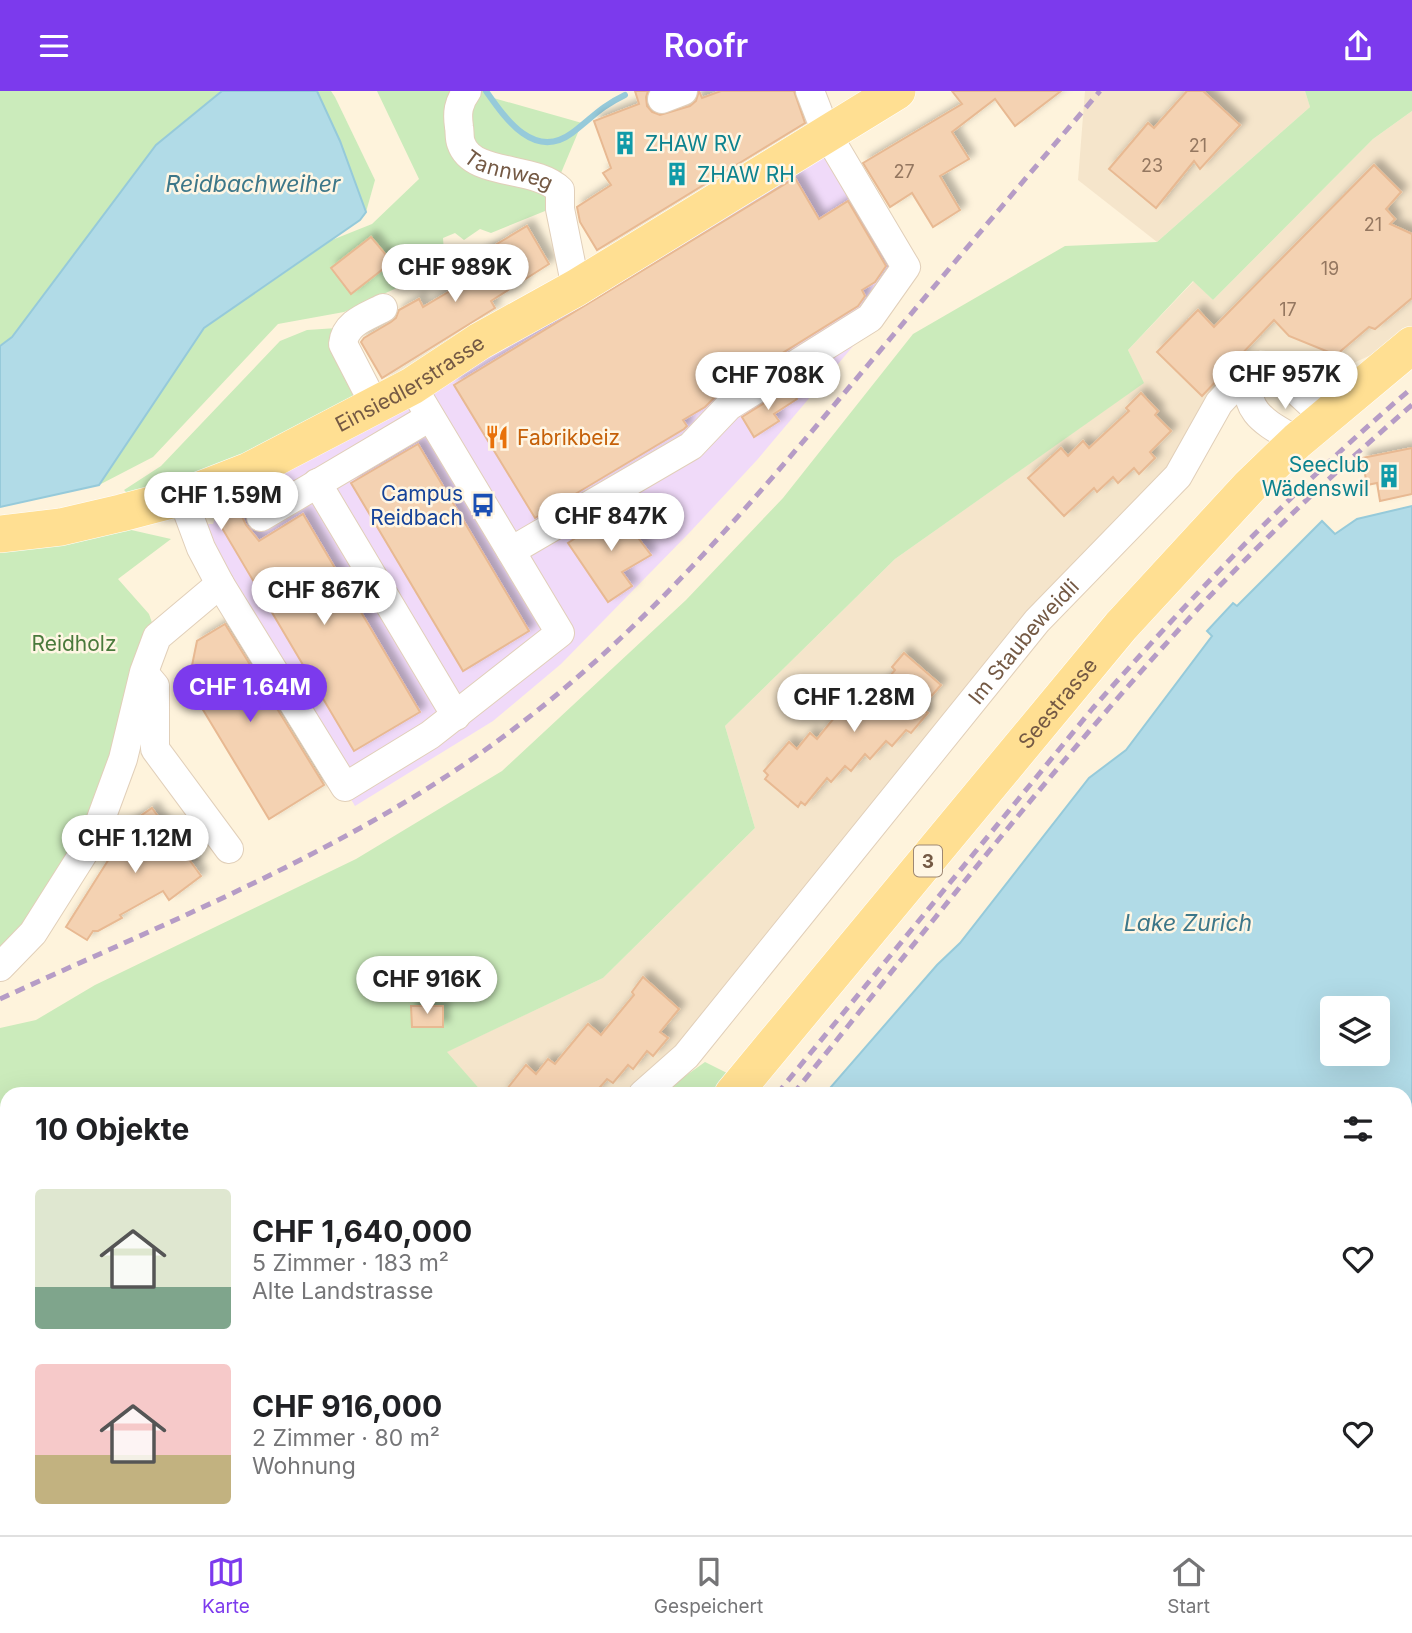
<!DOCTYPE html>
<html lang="de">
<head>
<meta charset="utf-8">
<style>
	body { margin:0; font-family:Inter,sans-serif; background:#f2f2f2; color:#202124; height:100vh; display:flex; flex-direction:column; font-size:26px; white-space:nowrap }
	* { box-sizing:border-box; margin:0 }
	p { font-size:23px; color:#757577 }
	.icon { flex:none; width:38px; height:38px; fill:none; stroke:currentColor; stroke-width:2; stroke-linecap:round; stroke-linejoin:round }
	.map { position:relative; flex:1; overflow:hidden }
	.side { position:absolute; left:0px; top:996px; width:1412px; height:450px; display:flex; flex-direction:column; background:#fff; border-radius:21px 21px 0 0; box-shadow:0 7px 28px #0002 }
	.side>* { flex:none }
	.buttons { position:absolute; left:1320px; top:905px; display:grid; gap:14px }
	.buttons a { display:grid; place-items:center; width:70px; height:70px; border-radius:7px; background:#fff; box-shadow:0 7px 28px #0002; font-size:35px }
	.price { position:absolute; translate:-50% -60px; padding:0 16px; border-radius:24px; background:#fff; color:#222; font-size:23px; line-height:46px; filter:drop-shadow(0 2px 4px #0008) }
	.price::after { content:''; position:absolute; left:50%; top:42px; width:21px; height:16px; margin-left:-10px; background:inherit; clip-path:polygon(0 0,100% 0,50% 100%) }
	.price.active { background:#7c3aed; color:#fff }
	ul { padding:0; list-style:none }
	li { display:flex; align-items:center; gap:21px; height:175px; padding:0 35px }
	li span { display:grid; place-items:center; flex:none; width:196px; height:140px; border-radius:7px; color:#555 }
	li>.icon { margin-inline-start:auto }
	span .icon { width:84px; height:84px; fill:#fffc; stroke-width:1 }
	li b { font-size:30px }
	h2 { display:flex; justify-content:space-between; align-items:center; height:84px; padding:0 35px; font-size:30px }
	header { display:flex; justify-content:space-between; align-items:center; height:91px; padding:0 35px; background:#7c3aed; color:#fff; font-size:32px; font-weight:600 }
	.menu { display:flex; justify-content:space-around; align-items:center; height:98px; border-top:2px solid #e0e0e0; background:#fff; font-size:19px; color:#757577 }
	.menu a { display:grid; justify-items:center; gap:4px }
	.menu .active { color:#7c3aed }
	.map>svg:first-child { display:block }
	.residential { fill:#f5e5cb }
	.education { fill:#f0daf9 }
	.green { fill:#cbebbb }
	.water { fill:#b1dbe7; stroke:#96cada; stroke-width:2; fill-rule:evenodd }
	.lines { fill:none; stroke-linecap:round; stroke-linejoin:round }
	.stream { stroke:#96cada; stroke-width:6 }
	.building { fill:#f4d2b2; stroke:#e8b992; stroke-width:2; filter:url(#shadow) }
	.minor-casing { stroke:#e1cfb9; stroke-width:30 }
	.major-casing { stroke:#fff; stroke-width:38 }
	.minor { stroke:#fff; stroke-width:28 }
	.major { stroke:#ffdf92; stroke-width:37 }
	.rail { stroke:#b69cc6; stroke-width:5; stroke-dasharray:10 7; stroke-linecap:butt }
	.labels { text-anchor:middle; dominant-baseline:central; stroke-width:5; stroke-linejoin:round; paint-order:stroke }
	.number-label { font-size:18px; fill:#947760 }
	.shield { fill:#fff6e4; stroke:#9e8874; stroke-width:2 }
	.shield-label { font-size:19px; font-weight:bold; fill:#745944 }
	.culture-label { font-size:21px; fill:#0d838f; stroke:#fff6e4; text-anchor:start }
	.street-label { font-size:21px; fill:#745944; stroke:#fff6e4 }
	.food-label { font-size:21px; fill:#c56008; stroke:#fff6e4; text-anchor:start }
	.transit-label { font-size:21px; fill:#164399; stroke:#fff6e4; text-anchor:end }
	.park-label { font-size:21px; fill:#4a7a3c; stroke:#fff6e4 }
	.water-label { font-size:23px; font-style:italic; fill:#3d7789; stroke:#fff6e4 }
</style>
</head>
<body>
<header><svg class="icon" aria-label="menu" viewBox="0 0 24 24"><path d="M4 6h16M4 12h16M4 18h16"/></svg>Roofr<svg class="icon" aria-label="share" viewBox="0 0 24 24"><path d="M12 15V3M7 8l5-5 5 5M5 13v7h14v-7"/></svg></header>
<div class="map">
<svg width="1412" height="1444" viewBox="0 0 1412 1444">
	<defs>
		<filter id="shadow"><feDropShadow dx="6" dy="-6" stdDeviation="3.5" flood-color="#0004"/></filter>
	</defs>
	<rect width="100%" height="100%" fill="#fef3dc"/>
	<!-- residential -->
	<g class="residential">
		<path d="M1085 0H1305L1310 16 1157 151 1078 89Z"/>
		<path d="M1412 20V245L1319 288 1283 263 1260 259 1240 276 1190 364 643 1003H484L446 961 603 887 755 737 725 635 895 468 1143 292 1128 259 1194 190 1213 209 1373 48Z"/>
	</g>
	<!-- education -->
	<path class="education" d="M837 56 914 183 757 369 691 440 561 573 493 630 355 715 236 515 207 433H213L218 419 244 400 444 293Z"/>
	<!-- green -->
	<g class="green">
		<path d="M0 0H236L12 246 0 254Z"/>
		<path d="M312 0H331L335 6 375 89 366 121Z"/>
		<path d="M377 0H488L490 6 582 32 545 120 491 142 480 138 464 149 455 142 443 147 445 175 344 221 278 233 153 366 99 394 204 237 332 149 372 133 419 88Z"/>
		<path d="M1305 0H1412V20L1373 48 1213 209 1193 190 1128 259 1144 292 895 468 725 635 755 737 603 887 447 961 484 1003H7V1438L356 1439 351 1444H0V937L36 929 95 894 356 768 502 680 686 509 783 407 913 243 1065 155 1157 151 1310 16Z"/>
		<path d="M337 237 335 264 355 307 242 367 191 386 128 403 124 399 161 375 280 250 307 239Z"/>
		<path d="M118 436 171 448 118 488 149 523 157 546 95 744 0 863V459Z"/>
		<path d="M705 971 729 983 713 1003H660Z"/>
	</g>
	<!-- water -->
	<g class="water">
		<path d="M222 0H317L340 50 366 121 360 129 204 237 99 394 0 416V255L12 246 156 54Z"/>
		<path d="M1412 415V1444H487L492 1438H1405V1003H838L830 997 937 874 960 852 1089 687 1126 659 1212 545 1207 540 1233 512 1237 515 1322 430 1335 443 1357 428ZM1332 917H1377V962H1332Z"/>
	</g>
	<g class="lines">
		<!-- stream -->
		<path class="stream" d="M486 0C505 27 534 70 572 42 593 26 600 16 625 4"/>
	</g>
	<!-- building -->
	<g class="building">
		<path d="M635 0H648L646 6 647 15 652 21 660 24 690 15 696 10 699 0 702 7 721 0H794L805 32 597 159 580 131 577 116 611 94 603 82 611 77 594 30 639 13Z"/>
		<path d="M952 0H1061L1015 35 995 8 952 41 969 68 940 85 960 119 933 136 912 102 890 116 863 72 962 13Z"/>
		<path d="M1187 0H1203L1240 34 1200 78 1194 70 1156 117 1109 78 1148 32 1154 37Z"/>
		<path d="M1374 74 1401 101 1386 118 1395 128 1390 133 1412 143V207L1375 238 1369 236 1336 264 1289 245 1274 229 1202 305 1157 261 1198 219 1214 236Z"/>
		<path d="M795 87 819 128 848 110 886 175 875 191 862 199 865 205 858 215 720 301 705 316 683 329 687 335 684 338 535 427 454 294Z"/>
		<path d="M527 135 549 173 491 210 495 217 382 287 361 251 364 247 391 231 396 227 399 219 419 208 423 216 475 185 469 174 485 160Z"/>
		<path d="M371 146 392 171 351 203 331 177Z"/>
		<path d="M790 296 797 308 774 323 779 330 754 346 742 326Z"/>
		<path d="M1141 302 1158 320 1155 324 1171 340 1150 361 1155 367 1139 383 1134 377 1118 392 1113 386 1097 401 1094 397 1064 425 1028 387 1061 357 1068 365 1083 350 1089 357 1129 320 1126 317Z"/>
		<path d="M418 353 529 540 463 580 351 392Z"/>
		<path d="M1412 357V403L1380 410 1377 392 1367 394 1362 367Z"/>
		<path d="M235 411 246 434 259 450 303 423 420 621 354 660 219 432 222 423Z"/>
		<path d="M626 417 646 443 639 448 651 464 622 481 632 495 608 511 568 452 592 436 595 440Z"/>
		<path d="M225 533 324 694 269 728 188 594 197 550Z"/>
		<path d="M904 562 941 594 921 617 928 622 911 642 906 639 892 655 886 650 870 668 865 663 851 680 845 675 831 691 827 687 805 714 801 711 798 716 765 688 768 684 764 680 789 651 797 658 810 642 817 648 847 611 859 622 895 579 892 576Z"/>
		<path d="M152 717 201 785 169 809 163 800 120 824 122 827 98 840H93L87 849 66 836 126 741 123 737Z"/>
		<path d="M643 886 679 918 660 941 668 947 653 965 647 960 633 978 628 974 613 992 607 988 594 1003H503L526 974 536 983 548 968 555 973 588 933 601 944 634 904 632 901Z"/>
		<path d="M411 915H443V936H412Z"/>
	</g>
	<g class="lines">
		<!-- minor casing -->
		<g class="minor-casing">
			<g id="minor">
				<path id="s1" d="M467 0C458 12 457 22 459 36 460 40 459 47 461 52 472 86 535 74 560 99V118L576 197"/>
				<path d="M810 0 820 26 832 40"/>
				<path d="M662 8 683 0"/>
				<path d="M1249 280C1242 322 1265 331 1297 350"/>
				<path d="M375 315 343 253C345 232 366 226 383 217"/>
				<path d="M317 392 456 625"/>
				<path d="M182 406 201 457 220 493 345 696 430 644 560 542 412 295"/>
				<path d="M261 426 430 326"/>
				<path d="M511 460 691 355 729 315 870 227 906 176 827 43"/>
				<path d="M145 583 155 595V658L229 758"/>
				<path d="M0 876 33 842 95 744 123 668 144 581 157 546 220 493"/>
				<path id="s2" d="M643 1003 686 965 1037 530 1178 385 1219 312 1249 280 1264 276 1277 282 1325 326"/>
			</g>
		</g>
		<!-- major casing -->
		<g class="major-casing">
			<g id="major">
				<path id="s3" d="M0 443 61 436 121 422 182 406 249 380 412 295 480 250 576 197 897 0"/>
				<path id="s4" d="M733 1003 1121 535 1250 395 1297 350 1412 254"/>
				<path d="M378 1444 382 1438"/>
			</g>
		</g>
		<!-- minor -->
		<use href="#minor" class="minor"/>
		<!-- major -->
		<use href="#major" class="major"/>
		<!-- rail -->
		<g class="rail">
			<path d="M0 908C165 832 337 764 485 659 627 558 730 437 841 306 927 204 1013 102 1100 0"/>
			<path d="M777 1003 1093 617C1193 504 1297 394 1412 297"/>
			<path d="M793 1003C929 836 1061 664 1208 507 1273 439 1341 375 1412 314"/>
			<path d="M417 1444 422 1438"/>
			<path d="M433 1444 437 1438"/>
		</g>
	</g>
	<!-- icons -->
	<defs>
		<g id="building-bare" transform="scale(1.89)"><path d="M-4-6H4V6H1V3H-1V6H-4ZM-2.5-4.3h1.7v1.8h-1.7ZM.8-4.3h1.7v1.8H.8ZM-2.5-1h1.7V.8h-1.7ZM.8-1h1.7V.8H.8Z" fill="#0f9aa8" stroke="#fff6e4" stroke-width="2.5" paint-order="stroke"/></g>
		<g id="restaurant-bare" transform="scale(1.89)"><path d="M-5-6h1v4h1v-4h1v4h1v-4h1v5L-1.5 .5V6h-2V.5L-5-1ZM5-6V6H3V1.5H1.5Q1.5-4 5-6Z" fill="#e8710a" stroke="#fff6e4" stroke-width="2.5" paint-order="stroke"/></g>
		<g id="bus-bare" transform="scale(1.89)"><path d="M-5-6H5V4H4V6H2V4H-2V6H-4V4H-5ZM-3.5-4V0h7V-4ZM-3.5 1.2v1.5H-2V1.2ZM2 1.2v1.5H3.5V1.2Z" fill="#1a4fb4" stroke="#fff6e4" stroke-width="2.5" paint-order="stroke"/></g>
	</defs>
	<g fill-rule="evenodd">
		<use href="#building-bare" x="625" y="52"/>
		<use href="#building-bare" x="677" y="83"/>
		<use href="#restaurant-bare" x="497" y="346"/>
		<use href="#building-bare" x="1389" y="385"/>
		<use href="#bus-bare" x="483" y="414"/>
	</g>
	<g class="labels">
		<!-- number labels -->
		<g class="number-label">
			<text x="1198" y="54">21</text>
			<text x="1152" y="74">23</text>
			<text x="904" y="80">27</text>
			<text x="1373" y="133">21</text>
			<text x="1330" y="177">19</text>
			<text x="1288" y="218">17</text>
		</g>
		<!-- shield labels -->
		<rect class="shield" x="914" y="754.5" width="28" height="31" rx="5"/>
		<g class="shield-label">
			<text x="928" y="770">3</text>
		</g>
		<!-- culture labels -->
		<g class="culture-label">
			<text x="645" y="52">ZHAW RV</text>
			<text x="697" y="83">ZHAW RH</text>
			<text x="1369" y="373" text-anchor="end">Seeclub<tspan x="1369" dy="24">Wädenswil</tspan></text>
		</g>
		<!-- street labels -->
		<g class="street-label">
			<text stroke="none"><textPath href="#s1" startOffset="112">Tannweg</textPath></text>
			<text stroke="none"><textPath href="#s3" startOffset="441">Einsiedlerstrasse</textPath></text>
			<text stroke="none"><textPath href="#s2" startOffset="592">Im Staubeweidli</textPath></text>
			<text stroke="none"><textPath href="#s4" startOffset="508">Seestrasse</textPath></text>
		</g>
		<!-- food labels -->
		<g class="food-label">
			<text x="517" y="346">Fabrikbeiz</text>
		</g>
		<!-- transit labels -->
		<g class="transit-label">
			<text x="463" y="402">Campus<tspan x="463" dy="24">Reidbach</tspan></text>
		</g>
		<!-- park labels -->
		<g class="park-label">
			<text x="74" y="552">Reidholz</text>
		</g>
		<!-- water labels -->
		<g class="water-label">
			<text x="253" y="93">Reidbachweiher</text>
			<text x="1188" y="832">Lake Zurich</text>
		</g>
	</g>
</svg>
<div class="buttons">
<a><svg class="icon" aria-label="layers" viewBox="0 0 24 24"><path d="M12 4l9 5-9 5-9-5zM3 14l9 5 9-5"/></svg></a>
</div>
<b class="price" style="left:455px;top:213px">CHF 989K</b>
<b class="price" style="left:1285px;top:320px">CHF 957K</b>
<b class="price" style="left:768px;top:321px">CHF 708K</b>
<b class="price" style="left:221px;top:441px">CHF 1.59M</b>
<b class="price" style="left:611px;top:462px">CHF 847K</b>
<b class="price" style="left:324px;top:536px">CHF 867K</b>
<b class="price active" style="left:250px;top:633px">CHF 1.64M</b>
<b class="price" style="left:854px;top:643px">CHF 1.28M</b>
<b class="price" style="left:135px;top:784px">CHF 1.12M</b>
<b class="price" style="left:427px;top:925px">CHF 916K</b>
<section class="side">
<h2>10 Objekte<svg class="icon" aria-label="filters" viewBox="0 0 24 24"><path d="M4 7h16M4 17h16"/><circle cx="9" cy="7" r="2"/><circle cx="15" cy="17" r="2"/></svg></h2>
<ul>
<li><span style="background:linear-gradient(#dfe7d0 70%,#7fa58c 0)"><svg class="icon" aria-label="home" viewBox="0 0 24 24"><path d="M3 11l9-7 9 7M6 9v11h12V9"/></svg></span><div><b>CHF 1,640,000</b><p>5 Zimmer · 183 m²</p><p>Alte Landstrasse</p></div><svg class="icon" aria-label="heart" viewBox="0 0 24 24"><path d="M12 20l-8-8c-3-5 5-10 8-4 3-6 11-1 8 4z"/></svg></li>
<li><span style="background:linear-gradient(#f6c9c9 65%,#c2b280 0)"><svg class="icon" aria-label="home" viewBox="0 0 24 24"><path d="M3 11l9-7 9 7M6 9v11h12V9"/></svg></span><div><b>CHF 916,000</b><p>2 Zimmer · 80 m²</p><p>Wohnung</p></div><svg class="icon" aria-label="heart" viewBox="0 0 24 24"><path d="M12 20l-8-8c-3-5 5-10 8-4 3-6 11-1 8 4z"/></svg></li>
</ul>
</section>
</div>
<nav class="menu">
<a class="active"><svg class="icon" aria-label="map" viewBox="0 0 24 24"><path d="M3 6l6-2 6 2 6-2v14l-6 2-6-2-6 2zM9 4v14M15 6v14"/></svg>Karte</a>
<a><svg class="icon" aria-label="saved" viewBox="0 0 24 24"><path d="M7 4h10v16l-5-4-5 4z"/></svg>Gespeichert</a>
<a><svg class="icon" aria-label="home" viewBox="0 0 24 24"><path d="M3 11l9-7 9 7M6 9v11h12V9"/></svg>Start</a>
</nav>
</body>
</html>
